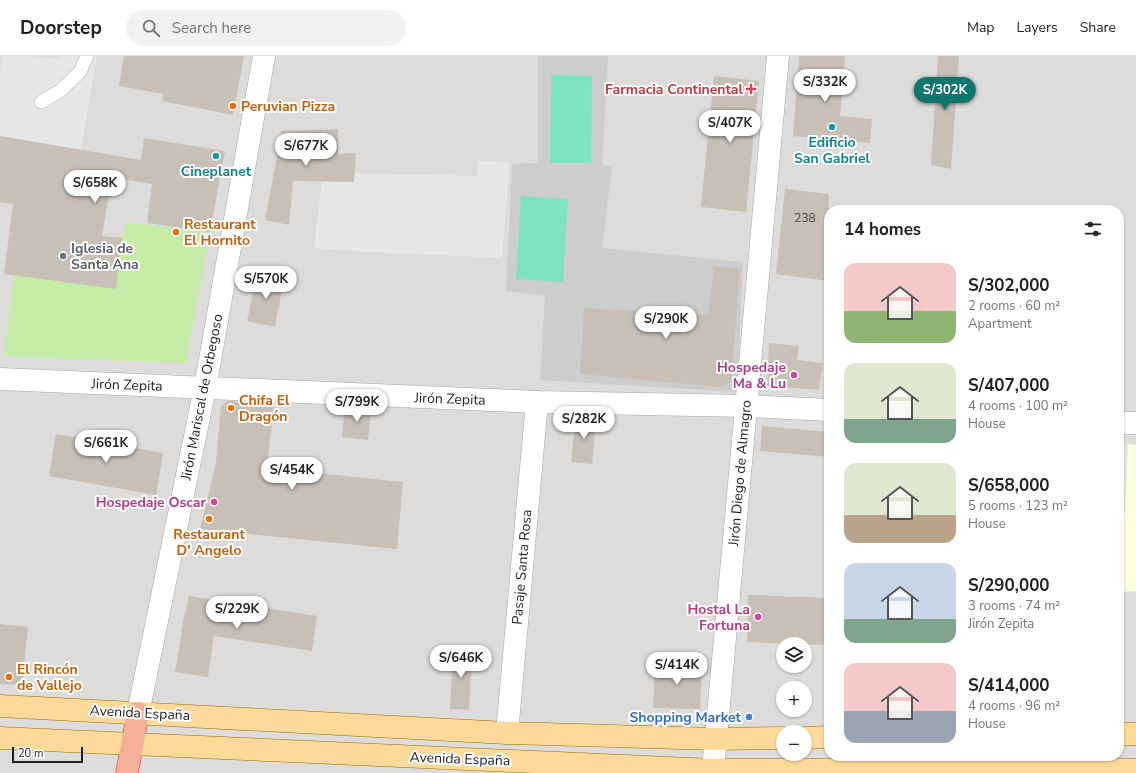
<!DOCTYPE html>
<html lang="en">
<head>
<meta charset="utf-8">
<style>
	body { margin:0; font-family:"Nunito Sans",sans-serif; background:#f2f2f2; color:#202124; height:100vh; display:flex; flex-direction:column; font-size:15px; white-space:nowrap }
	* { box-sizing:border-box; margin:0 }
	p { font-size:13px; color:#757577 }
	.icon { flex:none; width:22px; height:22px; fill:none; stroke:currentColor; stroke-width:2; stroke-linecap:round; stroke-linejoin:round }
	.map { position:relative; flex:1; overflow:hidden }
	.panel { position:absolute; left:824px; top:149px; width:300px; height:556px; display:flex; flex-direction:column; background:#fff; border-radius:16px; box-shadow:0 1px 3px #0004 }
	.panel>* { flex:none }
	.fabs { position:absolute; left:776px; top:581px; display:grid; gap:8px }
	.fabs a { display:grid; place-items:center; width:36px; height:36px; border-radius:50%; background:#fff; box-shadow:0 1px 3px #0004; font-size:20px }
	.scale { position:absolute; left:12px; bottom:10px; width:71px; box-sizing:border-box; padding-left:4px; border:2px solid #1f1f1f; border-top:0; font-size:11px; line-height:14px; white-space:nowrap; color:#1f1f1f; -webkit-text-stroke:3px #fff; paint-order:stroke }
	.price { position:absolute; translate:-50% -34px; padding:0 9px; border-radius:14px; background:#fff; color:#222; font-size:13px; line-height:26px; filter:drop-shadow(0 1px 2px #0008) }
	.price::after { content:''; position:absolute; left:50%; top:24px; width:12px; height:9px; margin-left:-6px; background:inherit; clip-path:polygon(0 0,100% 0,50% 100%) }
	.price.current { background:#0f766e; color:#fff }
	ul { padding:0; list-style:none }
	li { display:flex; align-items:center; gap:12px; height:100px; padding:0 20px }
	li span { display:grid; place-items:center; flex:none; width:112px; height:80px; border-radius:12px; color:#555 }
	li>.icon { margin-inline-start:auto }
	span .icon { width:48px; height:48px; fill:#fffc; stroke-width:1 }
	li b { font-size:17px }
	h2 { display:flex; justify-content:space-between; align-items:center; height:48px; padding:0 20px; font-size:17px }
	header { display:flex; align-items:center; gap:24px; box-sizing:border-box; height:56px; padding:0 20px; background:#fff; border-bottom:1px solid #e0e0e0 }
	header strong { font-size:19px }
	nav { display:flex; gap:22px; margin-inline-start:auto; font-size:14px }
	.search { width:280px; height:36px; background:#f2f2f2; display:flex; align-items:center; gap:10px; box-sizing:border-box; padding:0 14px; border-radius:22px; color:#757577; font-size:15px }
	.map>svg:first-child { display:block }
	.residential { fill:#dddcdb; fill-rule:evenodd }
	.education { fill:#fdffde }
	.religious { fill:#cdcdcd }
	.grass { fill:#c6eda8 }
	.pitch { fill:#7ee3c1 }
	.parking { fill:#e7e7e7 }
	.building { fill:#c8bfb7 }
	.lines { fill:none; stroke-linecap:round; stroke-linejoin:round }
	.service-casing { stroke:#a6a6a6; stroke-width:14 }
	.minor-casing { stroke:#a6a6a6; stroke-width:23 }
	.tertiary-casing { stroke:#a6a6a6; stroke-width:23 }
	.primary-casing { stroke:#996f00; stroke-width:23 }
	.trunk-casing { stroke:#e41b55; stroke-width:23 }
	.service { stroke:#fff; stroke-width:13 }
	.minor { stroke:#fff; stroke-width:22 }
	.tertiary { stroke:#fff; stroke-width:22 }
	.primary { stroke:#ffd99a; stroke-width:22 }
	.trunk { stroke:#f5b098; stroke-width:22 }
	.health-dot { fill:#e0444e; stroke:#fff; stroke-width:1.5 }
	.food-dot { fill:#e8710a; stroke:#fff; stroke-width:1.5 }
	.culture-dot { fill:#0f9aa8; stroke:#fff; stroke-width:1.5 }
	.worship-dot { fill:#6b7280; stroke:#fff; stroke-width:1.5 }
	.hotel-dot { fill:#d1479c; stroke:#fff; stroke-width:1.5 }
	.shop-dot { fill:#3f7fe0; stroke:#fff; stroke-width:1.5 }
	.labels { text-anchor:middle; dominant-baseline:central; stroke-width:4; stroke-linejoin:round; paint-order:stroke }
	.number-label { font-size:12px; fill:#494745 }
	.health-label { font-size:14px; font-weight:bold; fill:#be3a42; stroke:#fff; text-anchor:end }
	.food-label { font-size:14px; font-weight:bold; fill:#c56008; stroke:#fff; text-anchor:start }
	.culture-label { font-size:14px; font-weight:bold; fill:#0d838f; stroke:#fff }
	.worship-label { font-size:14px; font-weight:bold; fill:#5b616d; stroke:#fff; text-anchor:start }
	.hotel-label { font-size:14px; font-weight:bold; fill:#b23c85; stroke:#fff; text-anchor:end }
	.street-label { font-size:14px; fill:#1f1f1f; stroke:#fff }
	.shop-label { font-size:14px; font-weight:bold; fill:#366cbe; stroke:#fff; text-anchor:end }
</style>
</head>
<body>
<header>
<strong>Doorstep</strong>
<div class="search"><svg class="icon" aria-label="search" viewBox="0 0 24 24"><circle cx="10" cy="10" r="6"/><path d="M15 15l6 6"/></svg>Search here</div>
<nav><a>Map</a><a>Layers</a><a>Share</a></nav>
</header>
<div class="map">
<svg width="1136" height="717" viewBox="0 0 1136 717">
	<rect width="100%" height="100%" fill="#f0ede4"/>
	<!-- residential -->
	<path class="residential" d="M0 0H1136V717H0ZM829 154H1119V700H829ZM783 588H805V610H783ZM783 632H805V654H783ZM783 676H805V698H783Z"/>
	<!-- education -->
	<path class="education" d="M1128 388 1136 389V535L1120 536Z"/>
	<!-- religious -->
	<path class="religious" d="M538 0H608L602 109 612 111 602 192 743 206 737 336 540 324 545 240 506 235 512 108 538 107Z"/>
	<!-- grass -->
	<path class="grass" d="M127 166 210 177 186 307 4 300 14 219 116 232 122 182Z"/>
	<!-- pitch -->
	<g class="pitch">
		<path d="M551 19 592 20 591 107H550Z"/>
		<path d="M521 140 568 143 563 226 516 223Z"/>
	</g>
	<!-- parking -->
	<g class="parking">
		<path d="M3 0H32L58 4 60 0H97L81 94 0 80V14Z"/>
		<path d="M478 105 510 106 502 202 350 195 314 192 322 126H354L355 117 477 120Z"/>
		<path d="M1119 388H1128L1120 536 1119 535Z"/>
	</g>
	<!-- building -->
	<g class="building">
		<path d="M124 0H244L233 59 162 45 163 38 119 30Z"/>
		<path d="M799 0H845L840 60 872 63 870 87 793 80Z"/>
		<path d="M938 0H959L951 113 931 109Z"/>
		<path d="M714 20 759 25 746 156 701 151Z"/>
		<path d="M338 73V98L356 97 354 126 293 125 289 169 265 164 282 75Z"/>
		<path d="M0 80 141 104 144 82 225 95 210 176 147 167 152 128 112 121 102 180 122 182 116 233 4 218 13 148 0 146Z"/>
		<path d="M785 133 829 138V225L776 218Z"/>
		<path d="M714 210 740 213 731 326 719 331 580 318 584 252 708 259Z"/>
		<path d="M257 217 284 222 275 271 247 265Z"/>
		<path d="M769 287 799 290 797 304 823 307 819 334 767 330Z"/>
		<path d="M227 345 274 347 267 412 403 426 397 493 200 473 216 407 221 350Z"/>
		<path d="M345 350 371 351 368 384 342 381Z"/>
		<path d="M576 360 596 362 592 408 571 406Z"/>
		<path d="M762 370 829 376V401L760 395Z"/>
		<path d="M56 378 163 397 156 439 49 420Z"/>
		<path d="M748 539 829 542V589L747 586Z"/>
		<path d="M189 540 317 560 312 595 214 580 208 621 175 616 182 575H181Z"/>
		<path d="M0 568 28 571 22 629 0 628Z"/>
		<path d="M453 592 472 594 469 654 450 653Z"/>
		<path d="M655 606 702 608 700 653 653 652Z"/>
	</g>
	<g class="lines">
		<!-- service casing -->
		<g class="service-casing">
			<path id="service" d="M41 46 60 35 80 16 87 0"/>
		</g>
		<!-- minor casing -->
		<g class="minor-casing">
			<g id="minor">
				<path d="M0 323 537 346 747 350 829 354"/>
				<path d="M1119 367H1136"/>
				<path d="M507 677 537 346"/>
			</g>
		</g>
		<!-- tertiary casing -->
		<g class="tertiary-casing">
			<g id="tertiary">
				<path d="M138 657 205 332 264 0"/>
				<path d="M713 714 778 0"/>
			</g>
		</g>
		<!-- primary casing -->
		<g class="primary-casing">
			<g id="primary">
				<path d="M0 650 507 677 716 683 783 682"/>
				<path d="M1119 678H1136"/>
				<path d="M0 682 713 714H1136"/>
				<path d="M805 682 829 681"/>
			</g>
		</g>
		<!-- trunk casing -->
		<g class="trunk-casing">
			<path id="trunk" d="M127 717 138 657"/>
		</g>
		<!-- service -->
		<use href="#service" class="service"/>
		<!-- minor -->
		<use href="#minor" class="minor"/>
		<!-- tertiary -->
		<use href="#tertiary" class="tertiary"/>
		<!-- primary -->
		<use href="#primary" class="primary"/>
		<!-- trunk -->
		<use href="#trunk" class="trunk"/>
	</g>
	<!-- markers -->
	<path class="health-dot" d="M749 27h4v4h4v4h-4v4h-4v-4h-4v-4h4z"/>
	<g class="food-dot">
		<circle cx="233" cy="50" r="4"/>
		<circle cx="176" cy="176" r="4"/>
		<circle cx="231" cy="352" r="4"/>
		<circle cx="209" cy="463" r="4"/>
		<circle cx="9" cy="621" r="4"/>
	</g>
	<g class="culture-dot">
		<circle cx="832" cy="71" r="4"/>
		<circle cx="216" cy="100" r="4"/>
	</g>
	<circle class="worship-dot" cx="63" cy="200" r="4"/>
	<g class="hotel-dot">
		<circle cx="794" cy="319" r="4"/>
		<circle cx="214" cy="446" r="4"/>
		<circle cx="758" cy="561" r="4"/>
	</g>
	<circle class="shop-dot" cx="749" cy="661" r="4"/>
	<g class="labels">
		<!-- number labels -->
		<g class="number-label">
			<text x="805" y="162">238</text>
		</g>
		<!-- health labels -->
		<g class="health-label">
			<text x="743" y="33">Farmacia Continental</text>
		</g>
		<!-- food labels -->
		<g class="food-label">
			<text x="241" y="50">Peruvian Pizza</text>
			<text x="184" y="168">Restaurant<tspan x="184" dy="16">El Hornito</tspan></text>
			<text x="239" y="344">Chifa El<tspan x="239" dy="16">Dragón</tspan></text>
			<text x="209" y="478" text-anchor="middle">Restaurant<tspan x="209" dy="16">D' Angelo</tspan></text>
			<text x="17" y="613">El Rincón<tspan x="17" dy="16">de Vallejo</tspan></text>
		</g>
		<!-- culture labels -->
		<g class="culture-label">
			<text x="832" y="86">Edificio<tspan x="832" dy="16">San Gabriel</tspan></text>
			<text x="216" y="115">Cineplanet</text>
		</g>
		<!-- worship labels -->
		<g class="worship-label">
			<text x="71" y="192">Iglesia de<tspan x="71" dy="16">Santa Ana</tspan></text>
		</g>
		<!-- hotel labels -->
		<g class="hotel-label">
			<text x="786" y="311">Hospedaje<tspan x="786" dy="16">Ma &amp; Lu</tspan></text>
			<text x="206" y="446">Hospedaje Oscar</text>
			<text x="750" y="553">Hostal La<tspan x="750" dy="16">Fortuna</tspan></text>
		</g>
		<!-- street labels -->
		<g class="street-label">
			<text transform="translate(127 329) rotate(2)">Jirón Zepita</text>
			<text transform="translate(202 341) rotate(-79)">Jirón Mariscal de Orbegoso</text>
			<text transform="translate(450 343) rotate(2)">Jirón Zepita</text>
			<text transform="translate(740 417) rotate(-85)">Jirón Diego de Almagro</text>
			<text transform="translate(522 511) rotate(-85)">Pasaje Santa Rosa</text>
			<text transform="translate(140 657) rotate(3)">Avenida España</text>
			<text transform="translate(460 703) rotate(2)">Avenida España</text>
		</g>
		<!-- shop labels -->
		<g class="shop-label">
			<text x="741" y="661">Shopping Market</text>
		</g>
	</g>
</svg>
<div class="fabs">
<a><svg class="icon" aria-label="layers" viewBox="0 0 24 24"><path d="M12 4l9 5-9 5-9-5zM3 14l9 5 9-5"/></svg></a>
<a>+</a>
<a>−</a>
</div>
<div class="scale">20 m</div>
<b class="price" style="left:825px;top:47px">S/332K</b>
<b class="price current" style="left:945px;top:55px">S/302K</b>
<b class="price" style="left:730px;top:88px">S/407K</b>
<b class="price" style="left:306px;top:111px">S/677K</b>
<b class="price" style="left:95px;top:148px">S/658K</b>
<b class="price" style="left:266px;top:244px">S/570K</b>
<b class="price" style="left:666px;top:284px">S/290K</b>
<b class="price" style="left:357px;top:367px">S/799K</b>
<b class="price" style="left:584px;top:384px">S/282K</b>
<b class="price" style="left:106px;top:408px">S/661K</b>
<b class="price" style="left:292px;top:435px">S/454K</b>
<b class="price" style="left:237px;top:574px">S/229K</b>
<b class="price" style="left:461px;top:623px">S/646K</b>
<b class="price" style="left:677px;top:630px">S/414K</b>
<section class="panel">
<h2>14 homes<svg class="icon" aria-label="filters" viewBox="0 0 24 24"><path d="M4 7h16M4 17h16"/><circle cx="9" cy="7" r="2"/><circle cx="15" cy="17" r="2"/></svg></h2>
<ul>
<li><span style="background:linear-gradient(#f6c9c9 60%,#8fb573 0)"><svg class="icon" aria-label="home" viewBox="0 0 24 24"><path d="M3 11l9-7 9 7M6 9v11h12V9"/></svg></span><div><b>S/302,000</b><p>2 rooms · 60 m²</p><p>Apartment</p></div></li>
<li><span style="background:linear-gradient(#dfe7d0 70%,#7fa58c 0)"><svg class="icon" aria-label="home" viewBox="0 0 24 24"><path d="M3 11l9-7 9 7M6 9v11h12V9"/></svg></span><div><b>S/407,000</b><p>4 rooms · 100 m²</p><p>House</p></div></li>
<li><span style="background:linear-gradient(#dfe7d0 65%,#b9a48a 0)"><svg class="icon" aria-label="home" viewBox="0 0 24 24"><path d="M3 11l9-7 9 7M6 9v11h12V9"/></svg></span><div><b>S/658,000</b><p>5 rooms · 123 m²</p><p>House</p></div></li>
<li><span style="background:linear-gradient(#c9d6e8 70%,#7fa58c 0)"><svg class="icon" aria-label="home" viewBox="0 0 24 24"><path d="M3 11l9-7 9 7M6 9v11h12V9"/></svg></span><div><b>S/290,000</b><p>3 rooms · 74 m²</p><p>Jirón Zepita</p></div></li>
<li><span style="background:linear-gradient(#f6c9c9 60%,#9aa5b1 0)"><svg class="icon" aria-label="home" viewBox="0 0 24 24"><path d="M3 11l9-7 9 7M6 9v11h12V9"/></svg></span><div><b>S/414,000</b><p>4 rooms · 96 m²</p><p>House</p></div></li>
</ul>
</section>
</div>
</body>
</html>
